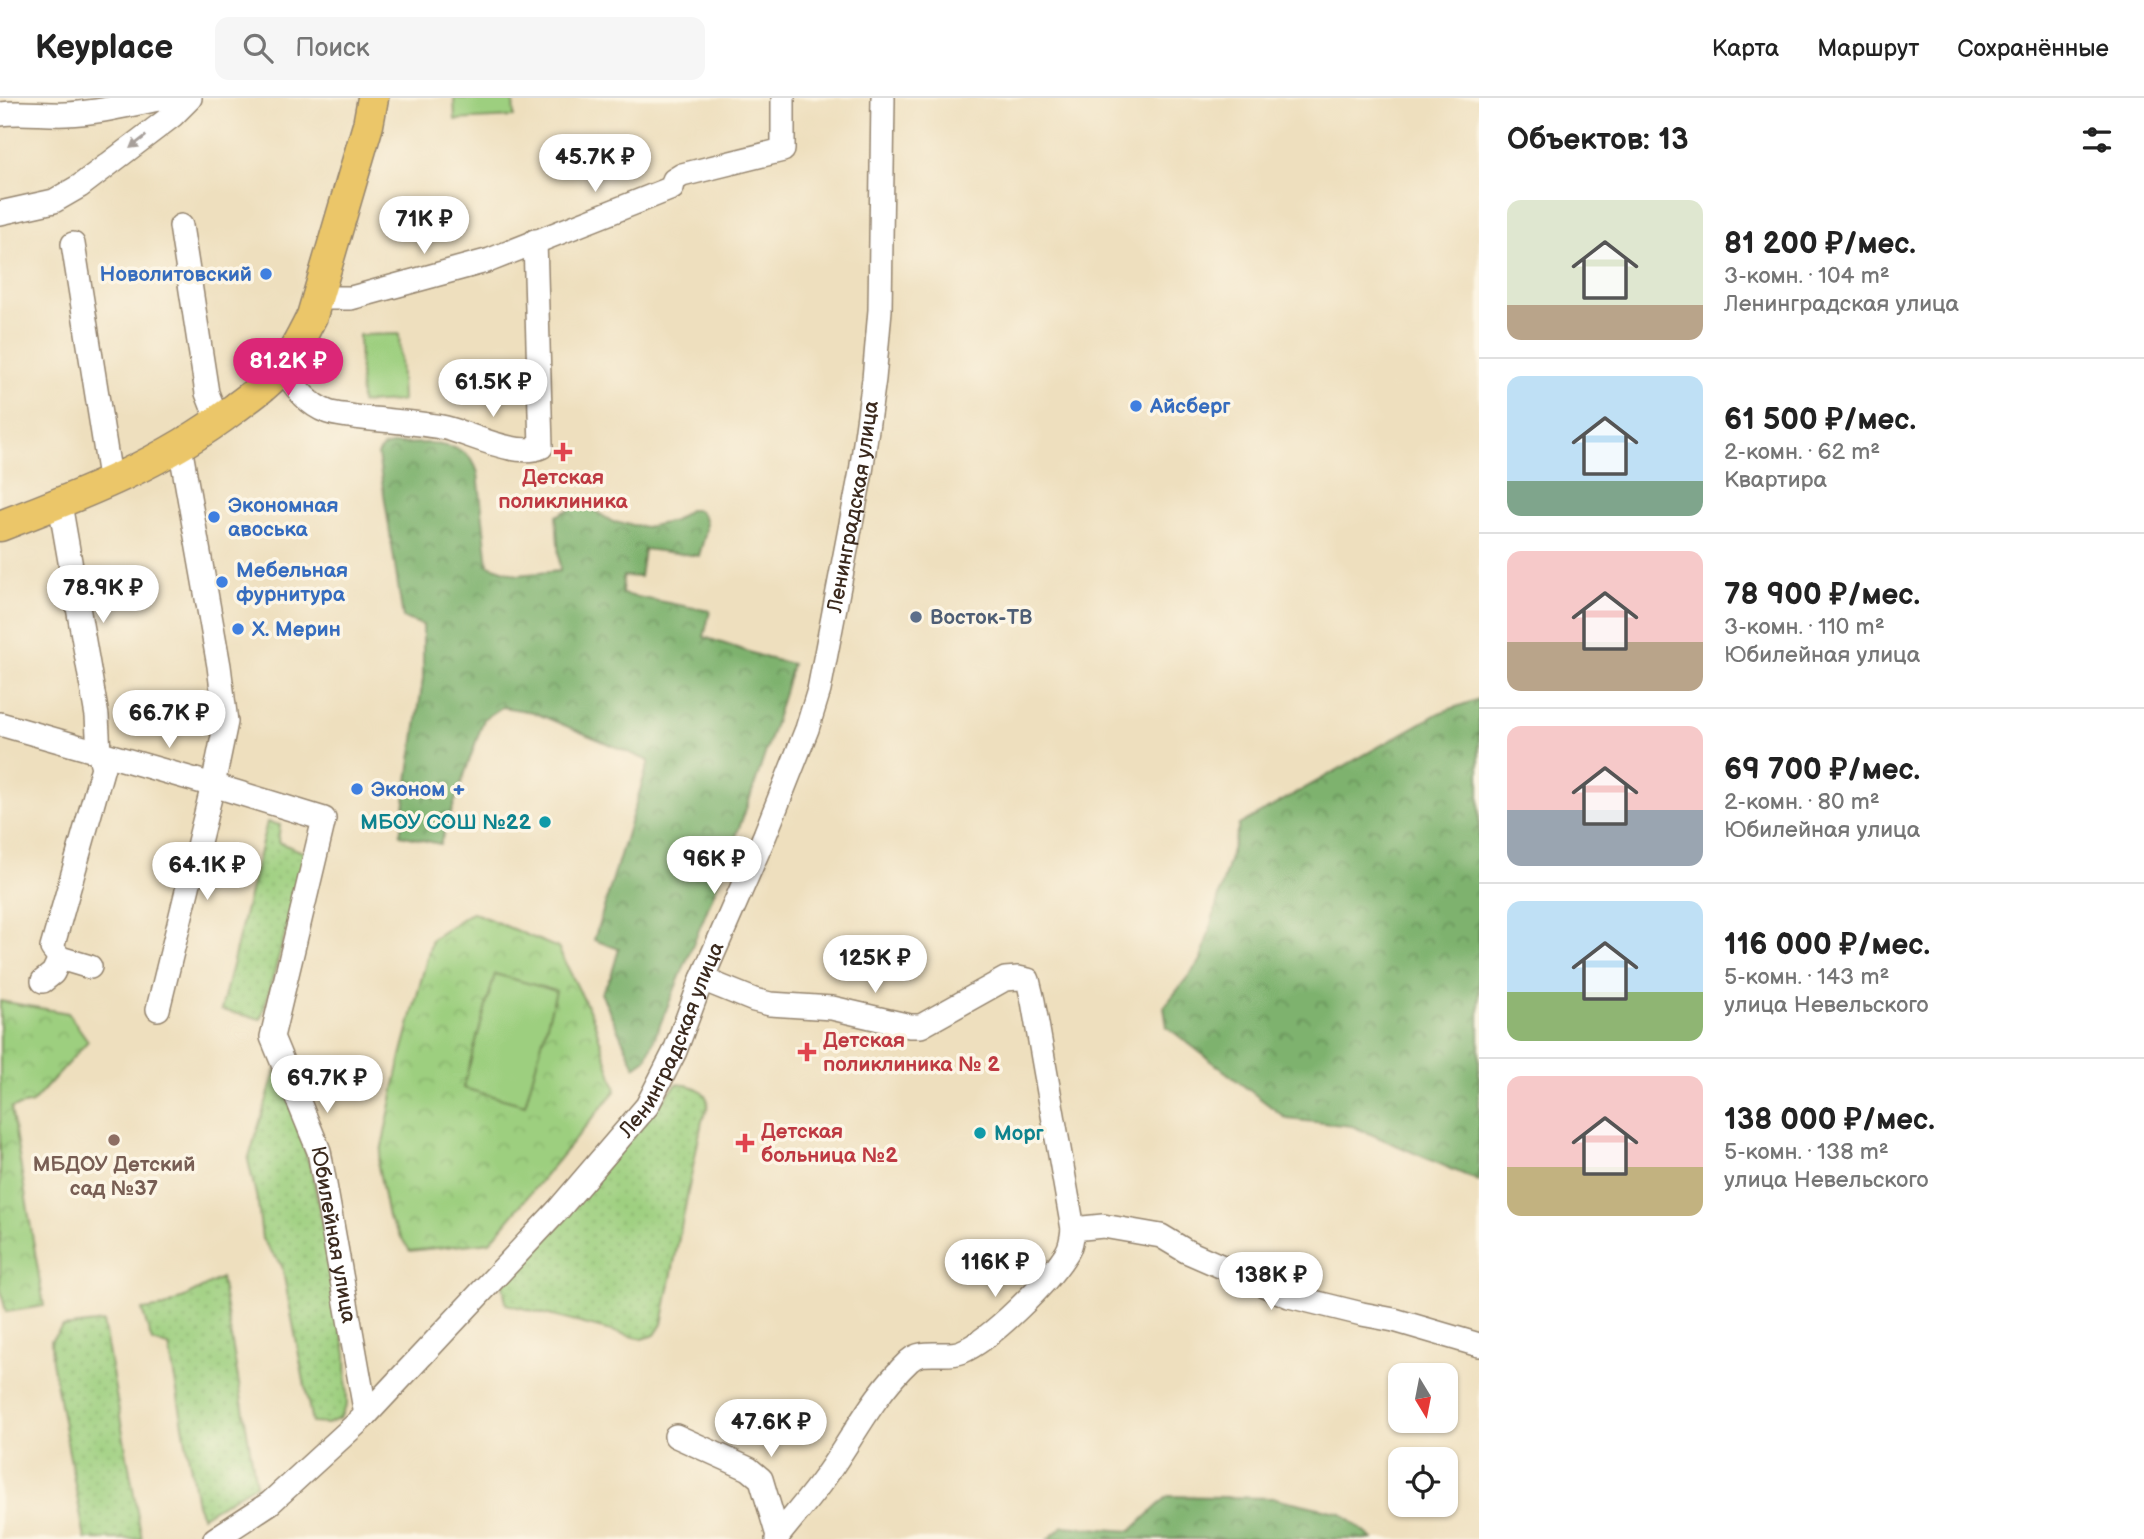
<!DOCTYPE html>
<html lang="ru">
<head>
<meta charset="utf-8">
<style>
	body { margin:0; font-family:"Balsamiq Sans",sans-serif; background:#f6f6f6; color:#222; height:100vh; display:flex; flex-direction:column; font-size:26px; white-space:nowrap }
	* { box-sizing:border-box; margin:0 }
	p { font-size:23px; color:#767676 }
	.icon { flex:none; width:38px; height:38px; fill:none; stroke:currentColor; stroke-width:2; stroke-linecap:round; stroke-linejoin:round }
	.map { position:relative; flex:1; overflow:hidden }
	.details { display:flex; flex-direction:column; background:#fff; width:665px }
	.details>* { flex:none }
	.needle { width:46px; rotate:170deg }
	.tools { position:absolute; left:1388px; top:1265px; display:grid; gap:14px }
	.tools a { display:grid; place-items:center; width:70px; height:70px; border-radius:14px; background:#fff; box-shadow:0 2px 5px #0004; font-size:35px }
	.price { position:absolute; translate:-50% -60px; padding:0 16px; border-radius:24px; background:#fff; color:#222; font-size:23px; line-height:46px; filter:drop-shadow(0 2px 4px #0008) }
	.price::after { content:''; position:absolute; left:50%; top:42px; width:21px; height:16px; margin-left:-10px; background:inherit; clip-path:polygon(0 0,100% 0,50% 100%) }
	.price.current { background:#db2777; color:#fff }
	ul { padding:0; list-style:none }
	li { display:flex; align-items:center; gap:21px; height:175px; padding:0 28px }
	li+li { border-top:2px solid #e0e0e0 }
	li span { display:grid; place-items:center; flex:none; width:196px; height:140px; border-radius:14px; color:#555 }
	li>.icon { margin-inline-start:auto }
	span .icon { width:84px; height:84px; fill:#fffc; stroke-width:1 }
	li b { font-size:30px }
	h2 { display:flex; justify-content:space-between; align-items:center; height:84px; padding:0 28px; font-size:30px }
	header { display:flex; align-items:center; gap:42px; box-sizing:border-box; height:98px; padding:0 35px; background:#fff; border-bottom:2px solid #e0e0e0 }
	header strong { font-size:33px }
	nav { display:flex; gap:38px; margin-inline-start:auto; font-size:24px }
	.search { width:490px; height:63px; background:#f6f6f6; display:flex; align-items:center; gap:18px; box-sizing:border-box; padding:0 24px; border-radius:14px; color:#767676; font-size:26px }
	main { display:flex; flex:1; min-height:0 }
	.map>svg:first-child { display:block }
	.grass { fill:url(#grass-dots); stroke:#6c7c4e; stroke-width:2 }
	.forest { fill:url(#forest-crowns); stroke:#5c6e46; stroke-width:2 }
	.park { fill:url(#park-crowns); stroke:#6c7c4e; stroke-width:2 }
	.pitch { fill:#9dcf7f; stroke:#6c7c4e; stroke-width:2 }
	.lines { fill:none; stroke-linecap:round; stroke-linejoin:round }
	.minor-casing { stroke:#94846e; stroke-width:26 }
	.major-casing { stroke:#94846e; stroke-width:33 }
	.minor { stroke:#fff; stroke-width:23 }
	.major { stroke:#ebc669; stroke-width:30 }
	.oneway { fill:#a79f9a }
	.shop-dot { fill:#3f7fe0; stroke:#fcf5e5; stroke-width:2.5 }
	.health-dot { fill:#e0444e; stroke:#fcf5e5; stroke-width:2.5 }
	.service-dot { fill:#5c6f8a; stroke:#fcf5e5; stroke-width:2.5 }
	.culture-dot { fill:#0f9aa8; stroke:#fcf5e5; stroke-width:2.5 }
	.education-dot { fill:#8d6e63; stroke:#fcf5e5; stroke-width:2.5 }
	.labels { text-anchor:middle; dominant-baseline:central; stroke-width:7; stroke-linejoin:round; paint-order:stroke }
	.shop-label { font-size:21px; font-weight:bold; fill:#366cbe; stroke:#fcf5e5; text-anchor:start }
	.health-label { font-size:21px; font-weight:bold; fill:#be3a42; stroke:#fcf5e5; text-anchor:start }
	.street-label { font-size:21px; fill:#3b2a1e; stroke:#fcf5e5 }
	.service-label { font-size:21px; font-weight:bold; fill:#4e5e75; stroke:#fcf5e5; text-anchor:start }
	.culture-label { font-size:21px; font-weight:bold; fill:#0d838f; stroke:#fcf5e5; text-anchor:end }
	.education-label { font-size:21px; font-weight:bold; fill:#785e54; stroke:#fcf5e5 }
</style>
</head>
<body>
<header>
<strong>Keyplace</strong>
<div class="search"><svg class="icon" aria-label="search" viewBox="0 0 24 24"><circle cx="10" cy="10" r="6"/><path d="M15 15l6 6"/></svg>Поиск</div>
<nav><a>Карта</a><a>Маршрут</a><a>Сохранённые</a></nav>
</header>
<main>
<div class="map">
<svg width="1479" height="1441" viewBox="0 0 1479 1441">
	<defs>
		<pattern id="grass-dots" width="8" height="8" patternUnits="userSpaceOnUse" patternTransform="scale(1.75)"><rect width="8" height="8" fill="#9dcf7f"/><path d="M2 2h.1M6 6h.1" fill="none" stroke="#88b26d" stroke-width="1.8" stroke-linecap="round"/></pattern>
		<pattern id="forest-crowns" width="20" height="18" patternUnits="userSpaceOnUse" patternTransform="scale(1.75)"><rect width="20" height="18" fill="#7eb26e"/><path d="M2 6a3 3 0 1 1 6 0M12 15a3 3 0 1 1 6 0" fill="none" stroke="#68915a"/></pattern>
		<pattern id="park-crowns" width="20" height="18" patternUnits="userSpaceOnUse" patternTransform="scale(1.75)"><rect width="20" height="18" fill="#9dcf7f"/><path d="M2 6a3 3 0 1 1 6 0M12 15a3 3 0 1 1 6 0" fill="none" stroke="#88b26d"/></pattern>
	</defs>
	<rect width="100%" height="100%" fill="#fcf5e5"/>
	<filter id="ink" filterUnits="userSpaceOnUse"><feTurbulence type="fractalNoise" baseFrequency=".0143" numOctaves="2"/><feDisplacementMap in="SourceGraphic" scale="14" xChannelSelector="R" yChannelSelector="G"/><feConvolveMatrix kernelMatrix="1 2 1 2 8 2 1 2 1" color-interpolation-filters="sRGB"/></filter>
	<filter id="wash" filterUnits="userSpaceOnUse"><feTurbulence type="fractalNoise" baseFrequency=".00686" numOctaves="4" result="noise"/><feDisplacementMap in="SourceGraphic" scale="28" xChannelSelector="R" yChannelSelector="G"/><feGaussianBlur stdDeviation="1.57" result="paint"/><feColorMatrix in="noise" values="0 0 0 0 0 0 0 0 0 0 0 0 0 0 0 0 0 1.4 0 .05"/><feComposite in="paint" operator="in"/></filter>
	<g filter="url(#wash)">
		<rect width="100%" height="100%" fill="#eedfbe"/>
		<!-- grass -->
		<g class="grass">
			<path d="M267 724 280 727 278 744 308 756 261 921 221 912Z"/>
			<path d="M276 972 291 1009 313 1078 346 1256 347 1307 340 1320 328 1326 312 1325 282 1168 262 1141 258 1106 248 1062Z"/>
			<path d="M677 986C690 987 707 990 708 1006 708 1011 704 1019 702 1023L662 1226 655 1237 642 1241 506 1206 503 1187Z"/>
			<path d="M221 1180 256 1386 202 1418 197 1406 169 1248 152 1244 142 1212 165 1209Z"/>
			<path d="M103 1224 142 1441H85L52 1263 51 1242 62 1229Z"/>
		</g>
		<!-- forest -->
		<g class="forest">
			<path d="M430 345C454 350 470 349 478 375L488 467 517 477 560 473 556 418 582 405 613 424 646 429 674 423 689 412H698C713 425 703 441 699 458L644 451 640 479 623 478 622 496 710 513 704 539 767 560 792 566C756 702 699 831 646 961L635 969 601 895 611 878 619 851 594 842 649 663 533 614 502 609 484 621 440 746 400 737 423 581V527L403 520 378 357 383 349 396 346Z"/>
			<path d="M1479 601V1083L1352 1028 1287 1021 1167 929 1164 909 1201 862 1239 727 1439 615Z"/>
			<path d="M1168 1398 1275 1400 1341 1415 1373 1441H1048L1063 1428 1131 1433Z"/>
		</g>
		<!-- park -->
		<g class="park">
			<path d="M472 814 558 850 593 920 616 992 490 1144 410 1153 388 1119 378 1068 401 958 432 841Z"/>
			<path d="M0 903 68 915 88 943 32 1005 11 1010 44 1208 6 1214 0 1189Z"/>
		</g>
		<!-- pitch -->
		<g class="pitch">
			<path d="M454 0H513L514 19 455 22Z"/>
			<path d="M399 236 402 303 361 305 359 237Z"/>
			<path d="M495 876 556 893 525 1007 463 990Z"/>
		</g>
	</g>
	<g filter="url(#ink)">
		<g class="lines">
			<!-- minor casing -->
			<g class="minor-casing">
				<g id="minor">
					<path d="M0 16C22 13 44 17 66 16 99 15 132 6 164 0"/>
					<path d="M0 115 54 103 80 88 172 18 190 0"/>
					<path d="M181 128 207 295 218 323"/>
					<path d="M73 146 109 373 115 383"/>
					<path d="M318 200H351L490 162 672 90 674 82 682 77 783 52V0"/>
					<path d="M282 269C295 288 306 306 328 314 336 317 346 317 355 319 384 323 419 324 446 330 471 336 518 360 541 349L535 143"/>
					<path d="M60 406 97 618 99 655 103 669 52 850 60 860 90 869"/>
					<path id="s1" d="M0 626 213 687 324 721 272 939 319 1053 366 1317"/>
					<path d="M702 881 754 902 770 906 832 910 910 928H921L1005 881 1018 880 1028 882 1033 903 1073 1131C1072 1140 1071 1149 1066 1156 1048 1184 991 1242 961 1254 945 1260 922 1250 909 1263 873 1297 853 1340 825 1379 810 1400 793 1419 778 1438"/>
					<path d="M43 883 53 875 60 860"/>
					<path d="M158 911 213 687 226 624 219 568 180 348"/>
					<path d="M1073 1131 1103 1128 1161 1138 1186 1153 1289 1198 1362 1216 1394 1222 1479 1247"/>
					<path d="M676 1338 749 1371 761 1381 778 1438 777 1441"/>
					<path id="s2" d="M215 1441 270 1405 366 1317 558 1112 647 1008 675 953 702 881 765 737 807 631 819 592 861 374 874 281 880 212 883 0"/>
				</g>
			</g>
			<!-- major casing -->
			<g class="major-casing">
				<path id="major" d="M0 428C84 396 162 366 234 311 251 298 269 286 283 269 295 253 303 236 312 218L368 27 373 0"/>
			</g>
			<!-- minor -->
			<use href="#minor" class="minor"/>
			<!-- major -->
			<use href="#major" class="major"/>
		</g>
		<!-- one-way arrows -->
		<defs><path id="oneway-solid" d="M-6-.8H1V-3.2L6.5 0L1 3.2V.8H-6Z" transform="scale(1.75)"/></defs>
		<use class="oneway" href="#oneway-solid" transform="translate(138 44) rotate(142)"/>
	</g>
	<!-- markers -->
	<g class="shop-dot">
		<circle cx="266" cy="176" r="7"/>
		<circle cx="1136" cy="308" r="7"/>
		<circle cx="214" cy="419" r="7"/>
		<circle cx="222" cy="484" r="7"/>
		<circle cx="238" cy="531" r="7"/>
		<circle cx="357" cy="691" r="7"/>
	</g>
	<g class="health-dot">
		<path d="M559.5 343.5h7v7h7v7h-7v7h-7v-7h-7v-7h7z"/>
		<path d="M803.5 943.5h7v7h7v7h-7v7h-7v-7h-7v-7h7z"/>
		<path d="M741.5 1034.5h7v7h7v7h-7v7h-7v-7h-7v-7h7z"/>
	</g>
	<circle class="service-dot" cx="916" cy="519" r="7"/>
	<g class="culture-dot">
		<circle cx="545" cy="724" r="7"/>
		<circle cx="980" cy="1035" r="7"/>
	</g>
	<circle class="education-dot" cx="114" cy="1042" r="7"/>
	<g class="labels">
		<!-- shop labels -->
		<g class="shop-label">
			<text x="252" y="176" text-anchor="end">Новолитовский</text>
			<text x="1150" y="308">Айсберг</text>
			<text x="228" y="407">Экономная<tspan x="228" dy="24">авоська</tspan></text>
			<text x="236" y="472">Мебельная<tspan x="236" dy="24">фурнитура</tspan></text>
			<text x="252" y="531">Х. Мерин</text>
			<text x="371" y="691">Эконом +</text>
		</g>
		<!-- health labels -->
		<g class="health-label">
			<text x="563" y="379" text-anchor="middle">Детская<tspan x="563" dy="24">поликлиника</tspan></text>
			<text x="823" y="942">Детская<tspan x="823" dy="24">поликлиника № 2</tspan></text>
			<text x="761" y="1033">Детская<tspan x="761" dy="24">больница №2</tspan></text>
		</g>
		<!-- street labels -->
		<g class="street-label">
			<text stroke="none"><textPath href="#s2" startOffset="1251">Ленинградская улица</textPath></text>
			<text stroke="none"><textPath href="#s2" startOffset="684">Ленинградская улица</textPath></text>
			<text stroke="none"><textPath href="#s1" startOffset="770">Юбилейная улица</textPath></text>
		</g>
		<!-- service labels -->
		<g class="service-label">
			<text x="930" y="519">Восток-ТВ</text>
		</g>
		<!-- culture labels -->
		<g class="culture-label">
			<text x="531" y="724">МБОУ СОШ №22</text>
			<text x="994" y="1035" text-anchor="start">Морг</text>
		</g>
		<!-- education labels -->
		<g class="education-label">
			<text x="114" y="1066">МБДОУ Детский<tspan x="114" dy="24">сад №37</tspan></text>
		</g>
	</g>
</svg>
<div class="tools">
<a><svg class="needle" viewBox="-14 -14 28 28"><path d="M0-13l5 13h-10z" fill="#e53935"/><path d="M0 13l5-13h-10z" fill="#767676"/></svg></a>
<a><svg class="icon" aria-label="locate" viewBox="0 0 24 24"><circle cx="12" cy="12" r="6"/><path d="M12 2v4M12 18v4M2 12h4M18 12h4"/></svg></a>
</div>
<b class="price" style="left:595px;top:96px">45.7K ₽</b>
<b class="price" style="left:424px;top:158px">71K ₽</b>
<b class="price current" style="left:288px;top:300px">81.2K ₽</b>
<b class="price" style="left:493px;top:321px">61.5K ₽</b>
<b class="price" style="left:103px;top:527px">78.9K ₽</b>
<b class="price" style="left:169px;top:652px">66.7K ₽</b>
<b class="price" style="left:714px;top:798px">96K ₽</b>
<b class="price" style="left:207px;top:804px">64.1K ₽</b>
<b class="price" style="left:875px;top:897px">125K ₽</b>
<b class="price" style="left:327px;top:1017px">69.7K ₽</b>
<b class="price" style="left:995px;top:1201px">116K ₽</b>
<b class="price" style="left:1271px;top:1214px">138K ₽</b>
<b class="price" style="left:771px;top:1361px">47.6K ₽</b>
</div>
<section class="details">
<h2>Объектов: 13<svg class="icon" aria-label="filters" viewBox="0 0 24 24"><path d="M4 7h16M4 17h16"/><circle cx="9" cy="7" r="2"/><circle cx="15" cy="17" r="2"/></svg></h2>
<ul>
<li><span style="background:linear-gradient(#dfe7d0 75%,#b9a48a 0)"><svg class="icon" aria-label="home" viewBox="0 0 24 24"><path d="M3 11l9-7 9 7M6 9v11h12V9"/></svg></span><div><b>81 200 ₽/мес.</b><p>3-комн. · 104 m²</p><p>Ленинградская улица</p></div></li>
<li><span style="background:linear-gradient(#bfe0f5 75%,#7fa58c 0)"><svg class="icon" aria-label="home" viewBox="0 0 24 24"><path d="M3 11l9-7 9 7M6 9v11h12V9"/></svg></span><div><b>61 500 ₽/мес.</b><p>2-комн. · 62 m²</p><p>Квартира</p></div></li>
<li><span style="background:linear-gradient(#f6c9c9 65%,#b9a48a 0)"><svg class="icon" aria-label="home" viewBox="0 0 24 24"><path d="M3 11l9-7 9 7M6 9v11h12V9"/></svg></span><div><b>78 900 ₽/мес.</b><p>3-комн. · 110 m²</p><p>Юбилейная улица</p></div></li>
<li><span style="background:linear-gradient(#f6c9c9 60%,#9aa5b1 0)"><svg class="icon" aria-label="home" viewBox="0 0 24 24"><path d="M3 11l9-7 9 7M6 9v11h12V9"/></svg></span><div><b>69 700 ₽/мес.</b><p>2-комн. · 80 m²</p><p>Юбилейная улица</p></div></li>
<li><span style="background:linear-gradient(#bfe0f5 65%,#8fb573 0)"><svg class="icon" aria-label="home" viewBox="0 0 24 24"><path d="M3 11l9-7 9 7M6 9v11h12V9"/></svg></span><div><b>116 000 ₽/мес.</b><p>5-комн. · 143 m²</p><p>улица Невельского</p></div></li>
<li><span style="background:linear-gradient(#f6c9c9 65%,#c2b280 0)"><svg class="icon" aria-label="home" viewBox="0 0 24 24"><path d="M3 11l9-7 9 7M6 9v11h12V9"/></svg></span><div><b>138 000 ₽/мес.</b><p>5-комн. · 138 m²</p><p>улица Невельского</p></div></li>
</ul>
</section>
</main>
</body>
</html>
